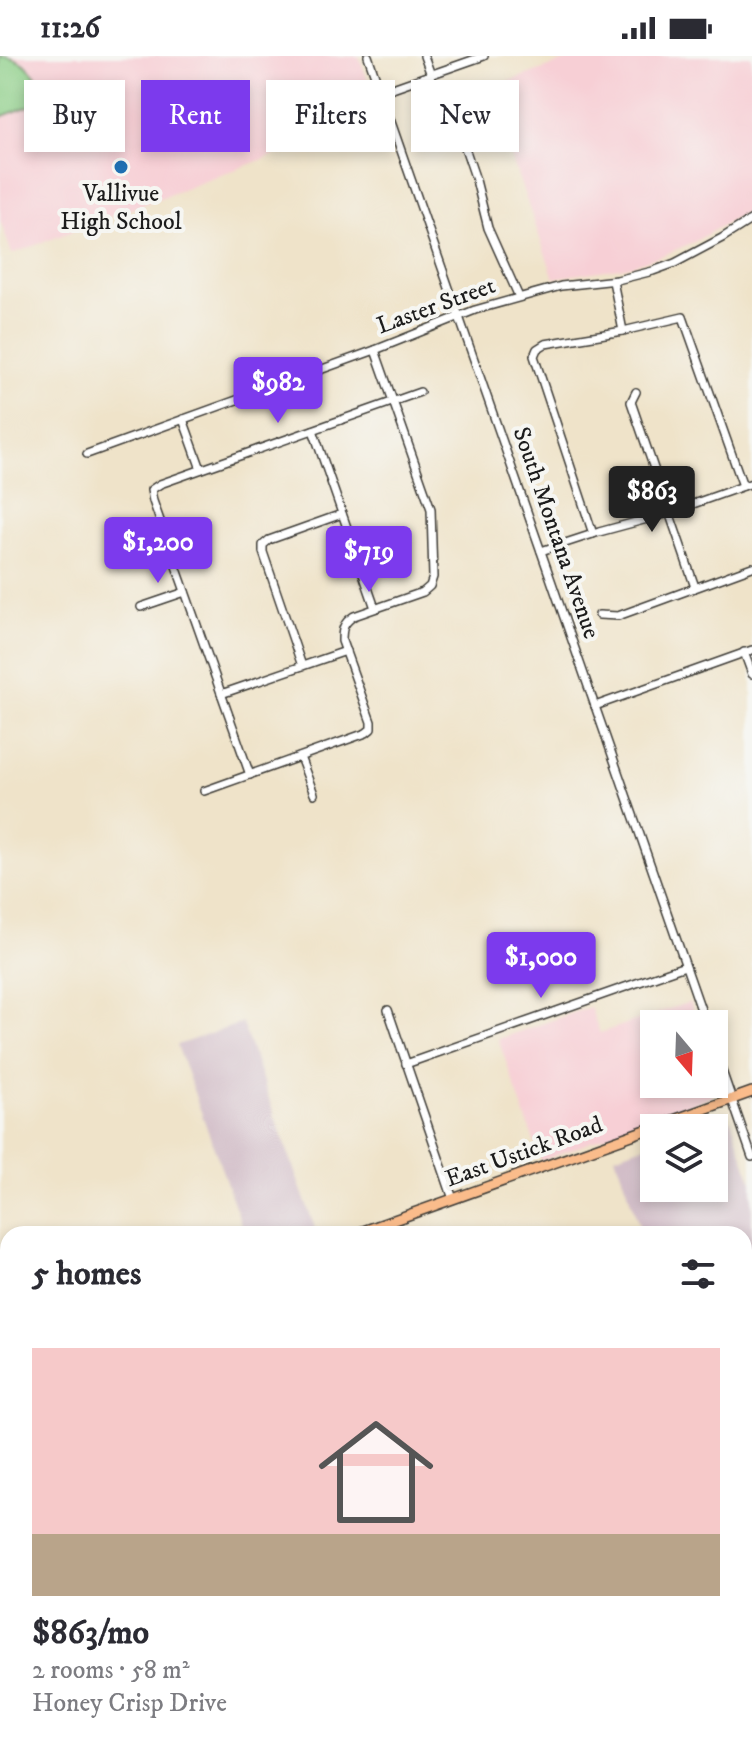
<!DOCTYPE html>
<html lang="en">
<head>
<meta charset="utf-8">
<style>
	body { margin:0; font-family:"IM FELL DW Pica",serif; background:#f2f2f3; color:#2b2b33; height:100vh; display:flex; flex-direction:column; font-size:30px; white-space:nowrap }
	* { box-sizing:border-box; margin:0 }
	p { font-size:26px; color:#7c7c81 }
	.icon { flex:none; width:44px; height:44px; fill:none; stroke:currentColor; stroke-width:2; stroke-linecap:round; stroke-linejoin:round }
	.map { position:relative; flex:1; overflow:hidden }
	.sheet { position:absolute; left:0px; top:1170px; width:752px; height:536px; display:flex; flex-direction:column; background:#fff; border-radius:24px 24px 0 0; box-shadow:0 4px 12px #0003 }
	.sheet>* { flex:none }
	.top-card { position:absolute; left:24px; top:24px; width:704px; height:72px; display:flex; gap:16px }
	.needle { width:52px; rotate:161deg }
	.tools { position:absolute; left:640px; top:954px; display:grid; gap:16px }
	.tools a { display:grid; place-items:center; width:88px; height:88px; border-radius:0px; background:#fff; box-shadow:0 4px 12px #0003; font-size:40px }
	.price { position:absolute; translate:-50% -68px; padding:0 18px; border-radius:8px; background:#7c3aed; color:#fff; font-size:26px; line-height:52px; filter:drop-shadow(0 2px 4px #0008) }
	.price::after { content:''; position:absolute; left:50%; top:48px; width:24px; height:18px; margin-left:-12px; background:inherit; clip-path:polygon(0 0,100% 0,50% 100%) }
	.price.active { background:#222; color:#fff }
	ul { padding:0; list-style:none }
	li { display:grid; align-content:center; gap:16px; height:424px; padding:0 32px }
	li span { display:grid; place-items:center; height:248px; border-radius:0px; color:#555 }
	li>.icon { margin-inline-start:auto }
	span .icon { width:144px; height:144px; fill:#fffc; stroke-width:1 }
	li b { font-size:34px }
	h2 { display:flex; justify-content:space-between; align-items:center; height:96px; padding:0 32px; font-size:34px }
	.chip { padding:0 28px; border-radius:0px; background:#fff; box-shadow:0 4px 12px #0003; font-size:28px; line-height:72px }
	.chip.active { background:#7c3aed; color:#fff }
	.status { display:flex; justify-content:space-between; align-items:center; height:56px; padding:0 40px; background:#fff; direction:ltr }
	.status svg { height:22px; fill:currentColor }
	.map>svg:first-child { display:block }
	.built { fill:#f7cfd5 }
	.industrial { fill:#d2bdc8 }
	.green { fill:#8acd85; stroke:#537450; stroke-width:2 }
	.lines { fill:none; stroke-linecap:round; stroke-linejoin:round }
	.stream { stroke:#6dc2ea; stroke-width:2 }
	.canal { stroke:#6dc2ea; stroke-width:7 }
	.minor-casing { stroke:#3c3a36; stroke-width:10 }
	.major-casing { stroke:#3c3a36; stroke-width:12 }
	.minor { stroke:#fff; stroke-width:7 }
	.major { stroke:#fabc8b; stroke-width:9 }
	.poi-dot { fill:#1f6fb2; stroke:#f6f6f2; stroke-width:3 }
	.labels { text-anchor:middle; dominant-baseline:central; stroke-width:8; stroke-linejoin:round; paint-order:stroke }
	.poi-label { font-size:24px; fill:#1c1c1c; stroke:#f6f6f2 }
	.street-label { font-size:24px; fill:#1c1c1c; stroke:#f6f6f2 }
</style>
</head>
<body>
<div class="status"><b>11:26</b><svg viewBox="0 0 49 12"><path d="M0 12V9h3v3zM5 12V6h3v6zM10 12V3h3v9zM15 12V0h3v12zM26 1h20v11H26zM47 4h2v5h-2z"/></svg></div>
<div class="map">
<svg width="752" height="1706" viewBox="0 0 752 1706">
	<rect width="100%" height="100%" fill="#f6f6f2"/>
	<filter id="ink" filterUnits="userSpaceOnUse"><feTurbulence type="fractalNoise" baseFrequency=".0125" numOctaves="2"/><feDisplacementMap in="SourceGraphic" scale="16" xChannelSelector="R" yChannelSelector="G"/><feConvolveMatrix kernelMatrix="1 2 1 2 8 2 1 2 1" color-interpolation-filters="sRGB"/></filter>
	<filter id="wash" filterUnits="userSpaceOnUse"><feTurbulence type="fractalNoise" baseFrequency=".006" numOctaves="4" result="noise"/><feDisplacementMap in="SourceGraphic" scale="32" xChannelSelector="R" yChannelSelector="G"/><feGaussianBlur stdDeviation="1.8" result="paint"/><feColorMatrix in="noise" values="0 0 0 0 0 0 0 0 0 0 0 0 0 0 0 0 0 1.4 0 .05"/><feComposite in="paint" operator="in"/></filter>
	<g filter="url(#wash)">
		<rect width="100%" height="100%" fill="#efe3c9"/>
		<!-- built -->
		<g class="built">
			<path d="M0 0H359L380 59 12 198 0 164Z"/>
			<path d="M580 0H752V152L694 186 661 200 626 211 554 222 487 33Z"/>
			<path d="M690 946 697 968H654V1028H714V1026L716 1033 712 1037V1040L541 1105 498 983 590 951 600 977Z"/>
		</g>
		<!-- industrial -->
		<g class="industrial">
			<path d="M242 967 286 1091 317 1178H245L177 989Z"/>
			<path d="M722 1061 731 1065 752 1126V1250L744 1253V1178H642L615 1100 654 1086V1132H714V1072H692Z"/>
		</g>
		<!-- green -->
		<g class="green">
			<path d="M0 0C25 0 40 22 48 43L0 61Z"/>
			<path d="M0 1433 8 1456V1698H94L96 1706H0Z"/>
		</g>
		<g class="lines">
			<!-- stream -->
			<path class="stream" d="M744 1474 752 1466"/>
			<!-- canal -->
			<g class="canal">
				<path d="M744 1255 752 1252"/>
				<path d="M580 1698 594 1706"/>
			</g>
		</g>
	</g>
	<g filter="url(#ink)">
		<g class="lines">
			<!-- minor casing -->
			<g class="minor-casing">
				<g id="minor">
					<path d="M368 0 706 968"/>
					<path d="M424 0 431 19"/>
					<path d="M381 36 484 0"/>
					<path d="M462 83 476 124 488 172 519 241"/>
					<path d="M613 225 623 275"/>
					<path d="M636 336 631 346 695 531"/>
					<path d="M183 363 201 413"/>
					<path d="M313 374 375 552"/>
					<path d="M87 398 375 294 475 254 561 230 617 224 653 215 675 207 722 182 752 163"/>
					<path d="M593 478 534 300 537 293 545 288 623 275 683 261 743 430"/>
					<path d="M541 495 599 476 662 459 752 427"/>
					<path d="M141 551 185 536"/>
					<path d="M599 559 618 560 752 511"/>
					<path d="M744 596 752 618"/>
					<path d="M302 610 263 496V489L269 484 342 458"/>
					<path d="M221 638 346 595"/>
					<path d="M595 650 752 594"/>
					<path d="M300 701 314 738"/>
					<path d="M250 719 153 445 151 434 160 428 420 336"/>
					<path d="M204 735 366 677 371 673V666L342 585C342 573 343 567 354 560L423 536 430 530 433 521 431 453 375 294"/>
					<path d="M388 954 453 1143"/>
					<path d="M714 992 752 1101"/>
					<path d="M406 1008 685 910"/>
					<path d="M744 1371 752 1368"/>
					<path d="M744 1688 750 1706"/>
					<path d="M427 1698 430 1706"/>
					<path d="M535 1698 538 1706"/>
					<path d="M631 1698 634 1706"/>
					<path d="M682 1706 710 1698"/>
				</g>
			</g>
			<!-- major casing -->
			<g class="major-casing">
				<g id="major">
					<path d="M355 1178 752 1036"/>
					<path d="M0 1303 8 1302"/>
					<path d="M0 1316 8 1311"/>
					<path d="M0 1380 5 1392V1410"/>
					<path d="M103 1698 105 1706"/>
				</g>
			</g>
			<!-- minor -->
			<use href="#minor" class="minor"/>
			<!-- major -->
			<use href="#major" class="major"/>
		</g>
	</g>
	<!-- markers -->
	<circle class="poi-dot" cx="121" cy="111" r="8"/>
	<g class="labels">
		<!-- poi labels -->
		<g class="poi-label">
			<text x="121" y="138">Vallivue<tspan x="121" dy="28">High School</tspan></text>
		</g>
		<!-- street labels -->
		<g class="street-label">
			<text transform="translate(436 250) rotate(-20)">Laster Street</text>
			<text transform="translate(556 477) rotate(71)">South Montana Avenue</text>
			<text transform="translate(524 1096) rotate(-20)">East Ustick Road</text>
		</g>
	</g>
</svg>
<div class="tools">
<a><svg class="needle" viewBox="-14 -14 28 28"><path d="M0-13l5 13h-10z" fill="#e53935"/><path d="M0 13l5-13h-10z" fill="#7c7c81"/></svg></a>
<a><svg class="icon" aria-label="layers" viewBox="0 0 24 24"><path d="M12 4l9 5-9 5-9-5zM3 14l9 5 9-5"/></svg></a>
</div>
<b class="price" style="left:278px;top:369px">$982</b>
<b class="price active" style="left:652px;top:478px">$863</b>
<b class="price" style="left:158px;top:529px">$1,200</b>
<b class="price" style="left:369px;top:538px">$719</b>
<b class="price" style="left:541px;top:944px">$1,000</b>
<div class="top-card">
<a class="chip">Buy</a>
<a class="chip active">Rent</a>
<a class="chip">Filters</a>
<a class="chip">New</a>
</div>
<section class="sheet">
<h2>5 homes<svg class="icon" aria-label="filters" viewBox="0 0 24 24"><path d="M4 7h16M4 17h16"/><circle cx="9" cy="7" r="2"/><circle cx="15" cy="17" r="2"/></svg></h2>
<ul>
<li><span style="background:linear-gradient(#f6c9c9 75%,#b9a48a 0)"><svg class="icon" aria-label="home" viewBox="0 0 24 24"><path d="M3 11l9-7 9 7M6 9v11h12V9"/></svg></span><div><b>$863/mo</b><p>2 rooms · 58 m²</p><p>Honey Crisp Drive</p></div></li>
</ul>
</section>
</div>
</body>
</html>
